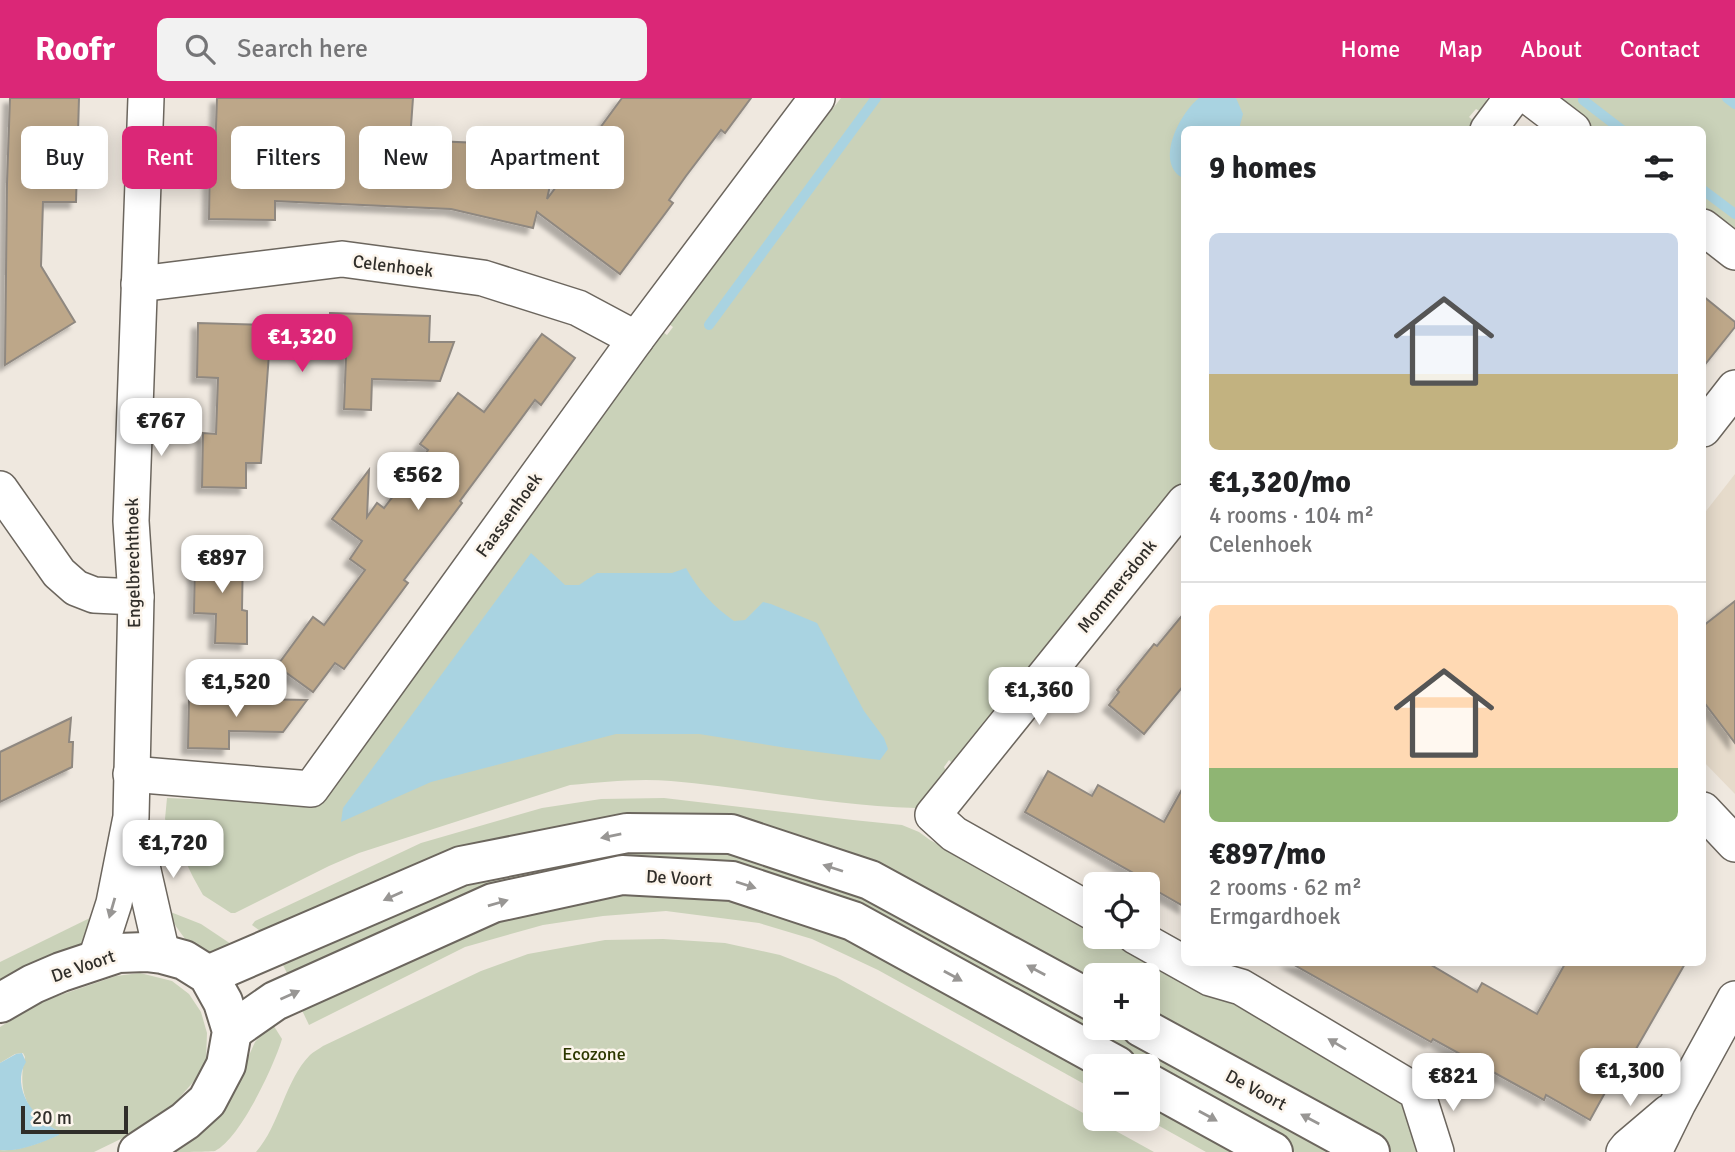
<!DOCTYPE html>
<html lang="en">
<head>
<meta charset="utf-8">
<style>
	body { margin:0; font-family:Signika,sans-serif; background:#f2f2f2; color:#202124; height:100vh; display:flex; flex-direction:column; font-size:26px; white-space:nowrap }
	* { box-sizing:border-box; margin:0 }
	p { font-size:23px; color:#757577 }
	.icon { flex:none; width:38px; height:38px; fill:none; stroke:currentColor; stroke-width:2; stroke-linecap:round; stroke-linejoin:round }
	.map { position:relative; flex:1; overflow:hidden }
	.panel { position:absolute; left:1181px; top:28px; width:525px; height:840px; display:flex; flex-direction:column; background:#fff; border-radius:10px; box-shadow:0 4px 18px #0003 }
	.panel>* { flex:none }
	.hud { position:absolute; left:21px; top:28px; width:665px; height:63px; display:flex; gap:14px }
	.fabs { position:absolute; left:1083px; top:774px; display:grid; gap:14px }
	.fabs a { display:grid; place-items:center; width:77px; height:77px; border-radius:10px; background:#fff; box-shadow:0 4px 18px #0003; font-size:35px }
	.scale { position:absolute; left:21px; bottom:18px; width:107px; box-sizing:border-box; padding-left:7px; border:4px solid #302e2a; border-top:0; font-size:19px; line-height:24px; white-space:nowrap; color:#302e2a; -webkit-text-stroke:5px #fcf5ec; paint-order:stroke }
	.price { position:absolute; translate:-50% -60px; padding:0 16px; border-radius:14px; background:#fff; color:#222; font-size:23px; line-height:46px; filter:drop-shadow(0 2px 4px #0008) }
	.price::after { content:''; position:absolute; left:50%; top:42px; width:21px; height:16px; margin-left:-10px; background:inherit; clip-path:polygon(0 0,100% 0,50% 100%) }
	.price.on { background:#db2777; color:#fff }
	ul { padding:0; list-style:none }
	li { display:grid; align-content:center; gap:14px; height:371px; padding:0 28px }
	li+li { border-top:2px solid #e0e0e0 }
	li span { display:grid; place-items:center; height:217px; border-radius:10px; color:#555 }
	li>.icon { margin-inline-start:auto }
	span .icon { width:126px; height:126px; fill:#fffc; stroke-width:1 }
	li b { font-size:30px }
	h2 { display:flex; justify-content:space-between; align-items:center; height:84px; padding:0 28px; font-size:30px }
	.tag { padding:0 24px; border-radius:10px; background:#fff; box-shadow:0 4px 18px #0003; font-size:24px; line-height:63px }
	.tag.on { background:#db2777; color:#fff }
	header { display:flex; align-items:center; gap:42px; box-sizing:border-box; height:98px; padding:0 35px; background:#db2777; color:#fff }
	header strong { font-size:33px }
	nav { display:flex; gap:38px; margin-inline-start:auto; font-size:24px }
	.search { width:490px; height:63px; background:#f2f2f2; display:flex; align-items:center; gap:18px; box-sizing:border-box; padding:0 24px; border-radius:10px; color:#757577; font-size:26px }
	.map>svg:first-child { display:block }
	.built { fill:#e6dbcb }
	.green { fill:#cad2b9 }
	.water { fill:#a9d3e1 }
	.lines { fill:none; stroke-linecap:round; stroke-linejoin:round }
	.stream { stroke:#a9d3e1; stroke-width:10 }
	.building { fill:#bda789; stroke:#8f8880; stroke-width:2; filter:url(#shadow) }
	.street-casing { stroke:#6c665e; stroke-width:38 }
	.secondary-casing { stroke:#6c665e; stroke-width:42 }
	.street { stroke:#fff; stroke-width:35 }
	.secondary { stroke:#fff; stroke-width:38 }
	.oneway { fill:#989694 }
	.labels { text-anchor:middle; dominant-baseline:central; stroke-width:5; stroke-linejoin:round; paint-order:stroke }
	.street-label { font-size:18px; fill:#302e2a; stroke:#fcf5ec }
	.park-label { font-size:18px; fill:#2d3700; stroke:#fcf5ec }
</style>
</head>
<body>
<header>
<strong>Roofr</strong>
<div class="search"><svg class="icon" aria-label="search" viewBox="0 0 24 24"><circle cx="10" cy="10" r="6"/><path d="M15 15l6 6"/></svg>Search here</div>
<nav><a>Home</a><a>Map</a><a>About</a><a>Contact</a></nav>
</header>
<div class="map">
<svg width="1735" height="1054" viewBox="0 0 1735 1054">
	<defs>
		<filter id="shadow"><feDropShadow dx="-6" dy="6" stdDeviation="2" flood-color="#0004"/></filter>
	</defs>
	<rect width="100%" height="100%" fill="#efe8df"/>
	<!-- built -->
	<path class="built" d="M1735 376V696L1703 663V417Z"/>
	<!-- green -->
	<g class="green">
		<path d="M841 0H1487L1483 15 1476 11 1469 19 1475 24 1469 31 1185 32V380L952 665 949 662 944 669 946 673 916 710C834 708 753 690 671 683 638 680 603 684 570 687L359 755 329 768 235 815H231L203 797 193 779 165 721 167 700 308 706 660 232 667 237 673 229 666 224Z"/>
		<path d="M1550 0H1735V139L1703 115V32L1592 31Z"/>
		<path d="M664 700 853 722 902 727 919 734 930 742 1095 833 1096 838H1106L1225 903 1232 906 1248 907 1404 997 1420 1054H1387L1148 921V877H1096L1095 892 881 773 595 726 274 843 252 827 255 823 421 745 542 710 601 701Z"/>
		<path d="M729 750 809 770 1095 914 1096 929H1124L1350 1054H1295L1148 972V968H1140L866 813 641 768 291 883 280 861 419 796 563 752Z"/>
		<path d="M678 788 800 812 1096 968 1095 992 878 872 812 841 759 825 666 813 603 818 543 827 465 849 309 927 299 906 493 813Z"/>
		<path d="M168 813 201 826 240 852 232 856H203L188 845 175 827Z"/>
		<path d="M98 816 90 837 75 851 0 890V864Z"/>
		<path d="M663 841 725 845 780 857 836 879 1154 1054H256C280 1027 285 982 310 957 313 954 319 951 323 948L481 873 528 856 605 842Z"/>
		<path d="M140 875 172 883 189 896 201 914 207 935 206 962 195 982 174 1006 131 1036 94 1054H0V1052C18 1054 42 1044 58 1037L59 1033C26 1018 17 992 25 959L23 955 15 956 0 965V929L40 904 116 878Z"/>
		<path d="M272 925 282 941C274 968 240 1041 215 1053 208 1054 172 1054 161 1054L233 993 255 944Z"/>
		<path d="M1148 992 1259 1054H1206L1145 1020H1148Z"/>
	</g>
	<!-- water -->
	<g class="water">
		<path d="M1199 0H1236L1243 16 1239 31 1185 32V81C1153 67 1179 16 1199 0Z"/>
		<path d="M531 455 565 487H579L597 475H672L686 470C698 492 714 509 734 523L745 522 763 504 771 506 817 525 864 613 884 640 888 651 880 662 787 650 699 636H616L431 684 341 724 343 710Z"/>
		<path d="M22 955 26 964C10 989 35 1023 59 1033V1037C41 1045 20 1054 0 1052V965L16 956Z"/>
	</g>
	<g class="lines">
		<!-- stream -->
		<g class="stream">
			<path d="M1727 0 1735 6"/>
			<path d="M1583 2 1622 32"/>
			<path d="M1703 92 1735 116"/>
			<path d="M709 227 876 0"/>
		</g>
	</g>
	<!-- building -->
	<g class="building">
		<path d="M10 0H79L76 104H43L41 168 75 224 5 267 7 85Z"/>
		<path d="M217 0H413L410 42 480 45 479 47 555 65 547 101 571 69 575 70 578 60 622 0H751L725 35 721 32 686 78 669 102 673 105 620 176 537 114 533 130 451 111 275 103V122L209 121 210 57H215Z"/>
		<path d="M1703 198 1735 224V229L1703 269Z"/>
		<path d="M330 215 430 218 429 244H454L440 283 372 281 371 312 344 311 346 259 269 256 261 365H246V390L202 389 203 335 216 336 218 280 197 279 198 225 306 228V221L330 223Z"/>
		<path d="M542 236 575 260 541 307 535 302 460 403 462 405 404 482 408 485 344 571 335 565 313 594 277 568 313 519 324 527 365 472 350 461 362 443 332 421 369 372 367 419 377 405 384 410 428 352 420 346 458 295 484 314Z"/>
		<path d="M217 452H243L242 512 247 513V546L215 545 216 516 194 515 195 459H217Z"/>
		<path d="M1735 503V645L1703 603V528Z"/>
		<path d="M1185 514V586L1144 636 1109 607 1119 594 1117 592 1154 546 1157 548Z"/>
		<path d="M189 600 307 602 283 634 229 633V651L188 650Z"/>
		<path d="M71 620 69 644H73L72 669 0 704V654Z"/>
		<path d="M1048 673 1092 698 1098 687 1164 724 1185 686V809L1148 788V786H1144L1133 780 1135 776 1025 714Z"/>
		<path d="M1289 864H1426L1477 894 1482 885 1537 916 1566 864H1686L1617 984 1612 982 1590 1022 1546 997 1544 1002 1433 941 1431 944Z"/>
	</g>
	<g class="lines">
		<!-- street casing -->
		<g class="street-casing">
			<g id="street">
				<path d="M1531 0 1573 32"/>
				<path d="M1488 32 1512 0"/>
				<path d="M1703 129 1735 154"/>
				<path d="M139 186 342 161 483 180 578 210 636 241"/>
				<path d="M1703 331 1735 290"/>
				<path d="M0 391 59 475 76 490 94 497 136 499"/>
				<path d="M131 676 311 691 636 241 817 0"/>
				<path d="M1703 712 1735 746"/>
				<path d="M134 733 162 856"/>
				<path d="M1096 816 954 736 933 717 1185 404"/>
				<path d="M1135 838 1210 880 1241 889 1417 994 1436 1054"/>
				<path d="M96 861 114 805 131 719 136 499 131 423 146 0"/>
				<path d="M1624 1054 1628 1049 1668 1015"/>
				<path d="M1654 1054 1678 1005 1735 901"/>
			</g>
		</g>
		<!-- secondary casing -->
		<g class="secondary-casing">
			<g id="secondary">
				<path d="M208 877 461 768 627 735 731 736 870 782 1096 905"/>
				<path d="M0 905 33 886 61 874 118 855 146 854 162 856 184 862 208 877 223 904 232 933 226 967 207 1003 185 1023 138 1054"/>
				<path d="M1141 929 1370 1054"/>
				<path d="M232 933 275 903 493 805 622 777 732 783 853 823 1117 968"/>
				<path d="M1148 985 1273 1054"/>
			</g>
		</g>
		<!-- street -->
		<use href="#street" class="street"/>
		<!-- secondary -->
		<use href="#secondary" class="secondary"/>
	</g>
	<!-- one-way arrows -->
	<defs><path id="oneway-solid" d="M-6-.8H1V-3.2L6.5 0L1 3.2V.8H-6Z" transform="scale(1.75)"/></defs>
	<g class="oneway">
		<use href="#oneway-solid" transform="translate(611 738) rotate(169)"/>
		<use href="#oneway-solid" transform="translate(833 770) rotate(-162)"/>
		<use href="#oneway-solid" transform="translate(746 787) rotate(18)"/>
		<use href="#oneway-solid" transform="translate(393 798) rotate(156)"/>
		<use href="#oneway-solid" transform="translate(498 805) rotate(-16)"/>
		<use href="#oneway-solid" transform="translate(112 810) rotate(106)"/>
		<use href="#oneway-solid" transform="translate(1036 872) rotate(-152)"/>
		<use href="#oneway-solid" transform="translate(953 878) rotate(29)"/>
		<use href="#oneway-solid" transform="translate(290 897) rotate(-24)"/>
		<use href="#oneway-solid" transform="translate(1337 946) rotate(-149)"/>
		<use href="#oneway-solid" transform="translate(1208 1018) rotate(29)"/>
		<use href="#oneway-solid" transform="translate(1310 1021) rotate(-152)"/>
	</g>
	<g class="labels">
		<!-- street labels -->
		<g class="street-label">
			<text transform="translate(393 168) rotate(7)">Celenhoek</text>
			<text transform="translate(509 417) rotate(-54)">Faassenhoek</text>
			<text transform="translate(133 465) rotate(-91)">Engelbrechthoek</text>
			<text transform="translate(1117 488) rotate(-51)">Mommersdonk</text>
			<text transform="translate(679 780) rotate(3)">De Voort</text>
			<text transform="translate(83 868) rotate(-19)">De Voort</text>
			<text transform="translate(1256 992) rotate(28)">De Voort</text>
		</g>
		<!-- park labels -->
		<g class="park-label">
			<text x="594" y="956">Ecozone</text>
		</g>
	</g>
</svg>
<div class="fabs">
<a><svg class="icon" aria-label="locate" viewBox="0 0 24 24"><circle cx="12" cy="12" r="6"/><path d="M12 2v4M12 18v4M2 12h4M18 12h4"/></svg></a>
<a>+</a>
<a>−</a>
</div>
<div class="scale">20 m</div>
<b class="price on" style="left:302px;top:276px">€1,320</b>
<b class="price" style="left:161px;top:360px">€767</b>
<b class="price" style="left:418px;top:414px">€562</b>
<b class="price" style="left:222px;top:497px">€897</b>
<b class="price" style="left:236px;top:621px">€1,520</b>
<b class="price" style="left:1039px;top:629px">€1,360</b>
<b class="price" style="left:173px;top:782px">€1,720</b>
<b class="price" style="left:1630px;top:1010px">€1,300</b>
<b class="price" style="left:1453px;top:1015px">€821</b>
<div class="hud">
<a class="tag">Buy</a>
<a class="tag on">Rent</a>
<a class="tag">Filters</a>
<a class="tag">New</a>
<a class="tag">Apartment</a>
</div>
<section class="panel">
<h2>9 homes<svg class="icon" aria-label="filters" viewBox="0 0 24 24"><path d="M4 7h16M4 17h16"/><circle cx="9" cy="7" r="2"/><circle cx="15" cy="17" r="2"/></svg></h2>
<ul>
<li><span style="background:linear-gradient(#c9d6e8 65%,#c2b280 0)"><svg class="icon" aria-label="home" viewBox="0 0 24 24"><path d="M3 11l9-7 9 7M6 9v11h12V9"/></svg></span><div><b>€1,320/mo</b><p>4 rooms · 104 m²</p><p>Celenhoek</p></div></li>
<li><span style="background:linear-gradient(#ffd9b3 75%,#8fb573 0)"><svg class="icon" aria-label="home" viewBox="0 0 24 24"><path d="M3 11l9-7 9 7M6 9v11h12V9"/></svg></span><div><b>€897/mo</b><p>2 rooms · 62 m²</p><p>Ermgardhoek</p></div></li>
</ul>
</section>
</div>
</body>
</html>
